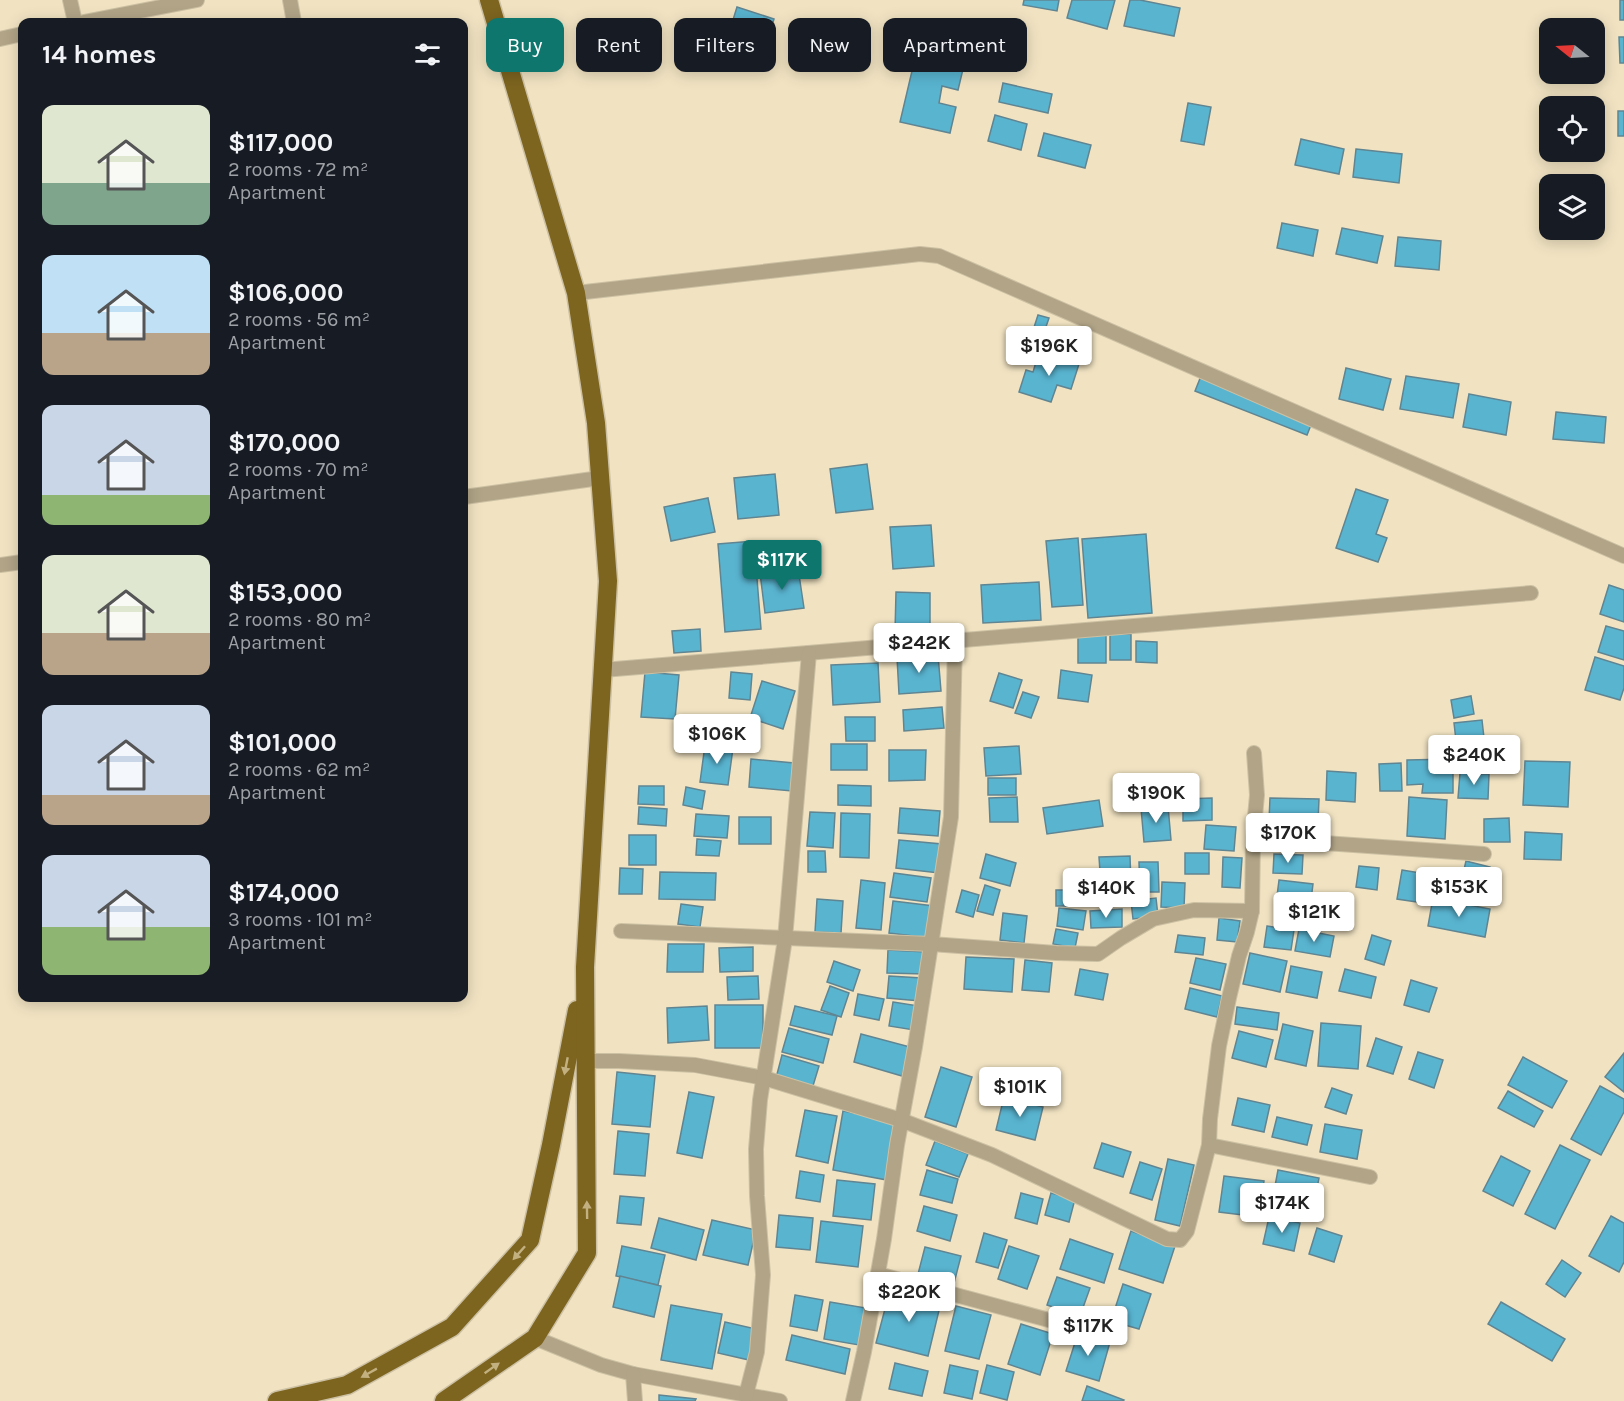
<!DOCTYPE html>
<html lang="en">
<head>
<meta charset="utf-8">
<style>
	body { margin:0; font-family:Karla,sans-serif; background:#242831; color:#f1f3f6; height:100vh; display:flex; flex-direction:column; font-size:22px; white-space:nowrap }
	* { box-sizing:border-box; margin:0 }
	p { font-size:20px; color:#9ea1a6 }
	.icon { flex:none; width:33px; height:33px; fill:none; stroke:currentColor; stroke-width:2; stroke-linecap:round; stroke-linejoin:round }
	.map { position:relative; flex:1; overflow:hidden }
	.sheet { position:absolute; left:18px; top:18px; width:450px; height:984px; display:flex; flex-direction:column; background:#171b24; border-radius:12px; box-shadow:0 3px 15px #0003 }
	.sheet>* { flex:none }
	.top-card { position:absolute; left:486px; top:18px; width:570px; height:54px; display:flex; gap:12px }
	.needle { width:39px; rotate:288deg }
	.buttons { position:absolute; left:1539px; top:18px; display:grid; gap:12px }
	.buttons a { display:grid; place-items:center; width:66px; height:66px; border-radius:12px; background:#171b24; box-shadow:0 3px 15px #0003; font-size:30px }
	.price { position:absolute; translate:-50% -51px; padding:0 14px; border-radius:6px; background:#fff; color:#222; font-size:20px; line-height:39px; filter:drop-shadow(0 2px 3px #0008) }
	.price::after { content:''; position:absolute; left:50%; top:36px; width:18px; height:14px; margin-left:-9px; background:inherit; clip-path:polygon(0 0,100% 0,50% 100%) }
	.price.active { background:#0f766e; color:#fff }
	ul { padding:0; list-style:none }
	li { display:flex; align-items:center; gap:18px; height:150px; padding:0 24px }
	li span { display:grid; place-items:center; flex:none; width:168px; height:120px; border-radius:12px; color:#555 }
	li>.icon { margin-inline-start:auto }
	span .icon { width:72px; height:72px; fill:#fffc; stroke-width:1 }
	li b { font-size:26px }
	h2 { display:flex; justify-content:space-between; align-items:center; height:72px; padding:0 24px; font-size:26px }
	.chip { padding:0 21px; border-radius:12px; background:#171b24; box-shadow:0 3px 15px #0003; font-size:21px; line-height:54px }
	.chip.active { background:#0f766e; color:#fff }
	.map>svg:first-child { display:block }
	.building { fill:#59b4d0; stroke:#608592; stroke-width:1.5 }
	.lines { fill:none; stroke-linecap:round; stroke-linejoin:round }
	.minor-casing { stroke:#cdc1a4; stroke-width:16 }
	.trunk-casing { stroke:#cdc1a4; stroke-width:21 }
	.minor { stroke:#b1a487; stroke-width:14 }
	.trunk { stroke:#7d641f; stroke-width:18 }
	.oneway { fill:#c3b081 }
</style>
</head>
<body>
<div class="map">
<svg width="1624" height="1401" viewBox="0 0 1624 1401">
	<rect width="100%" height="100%" fill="#f1e3c2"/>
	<!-- building -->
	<g class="building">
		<path d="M1024 0H1059L1057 11 1023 5Z"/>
		<path d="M1072 0H1115L1107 29 1067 18Z"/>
		<path d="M1130 0H1140L1180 8 1174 36 1124 26Z"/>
		<rect x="1620" y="0" width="4" height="20"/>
		<path d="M737 7 774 19 765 47 728 36Z"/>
		<path d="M1619 37H1624V63H1620Z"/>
		<path d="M916 54 964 65 958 90 942 86 939 103 956 107 950 133 900 122Z"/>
		<path d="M1003 83 1052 94 1048 113 999 102Z"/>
		<path d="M1188 103 1211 107 1204 145 1181 141Z"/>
		<rect x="1618" y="111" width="6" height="25"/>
		<path d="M995 115 1027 124 1021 150 988 141Z"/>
		<path d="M1044 133 1091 145 1085 168 1038 156Z"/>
		<path d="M1301 139 1344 149 1339 174 1295 165Z"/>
		<path d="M1356 149 1402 154 1399 183 1353 177Z"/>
		<path d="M1282 223 1318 230 1313 256 1277 248Z"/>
		<path d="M1342 228 1383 236 1377 263 1336 254Z"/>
		<path d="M1398 237 1441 241 1439 270 1395 266Z"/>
		<path d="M1038 315 1049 318 1038 350 1028 346Z"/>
		<path d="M1049 328 1065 334 1058 356 1042 350Z"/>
		<path d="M1039 352 1079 364 1071 389 1057 385 1051 402 1019 392 1026 370 1033 372Z"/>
		<path d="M1346 368 1391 379 1383 410 1339 399Z"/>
		<path d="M1201 376 1313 420 1307 435 1195 391Z"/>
		<path d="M1406 376 1459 384 1453 418 1400 409Z"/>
		<path d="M1469 394 1511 402 1506 435 1463 427Z"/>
		<path d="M1556 412 1606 417 1604 443 1553 439Z"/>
		<path d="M867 464 873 509 836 513 830 469Z"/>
		<path d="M775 474 779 515 738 519 734 478Z"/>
		<path d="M1356 489 1388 500 1376 534 1387 538 1378 562 1336 548Z"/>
		<path d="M708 498 715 532 671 541 664 507Z"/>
		<path d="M931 525 934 566 893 569 890 527Z"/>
		<path d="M1146 534 1152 613 1088 618 1082 539Z"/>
		<path d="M1078 538 1083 605 1052 607 1046 541Z"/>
		<path d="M754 541 761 629 725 632 718 544Z"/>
		<path d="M798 568 804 608 765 613 760 573Z"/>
		<path d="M1039 582 1041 620 983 623 981 585Z"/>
		<path d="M1609 585 1624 590V622L1600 614Z"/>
		<path d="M896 592 930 593V633L895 632Z"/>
		<path d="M1606 626 1624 631V660L1598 652Z"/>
		<path d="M700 629 701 651 674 653 672 631Z"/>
		<rect x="1110" y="634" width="21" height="26"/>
		<path d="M1106 635V663H1078V636Z"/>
		<path d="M1136 641 1157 642V663L1136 662Z"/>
		<path d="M938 655 941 691 899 694 897 657Z"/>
		<path d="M1595 657 1624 666V688L1620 700 1585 690Z"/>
		<path d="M878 663 880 702 833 705 831 665Z"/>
		<path d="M1061 670 1092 675 1088 702 1058 698Z"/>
		<path d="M645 672 679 675 675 719 641 717Z"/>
		<path d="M731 672 752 674 750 700 729 698Z"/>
		<path d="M999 673 1022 680 1013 708 990 701Z"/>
		<path d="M762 681 795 691 783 729 750 718Z"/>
		<path d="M1023 692 1039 697 1031 718 1015 713Z"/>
		<path d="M1471 696 1474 714 1454 718 1451 700Z"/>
		<path d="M942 707 944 728 904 731 903 710Z"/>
		<path d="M845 717H875V741H846Z"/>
		<path d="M1482 720 1485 747 1457 749 1454 723Z"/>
		<rect x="831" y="744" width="36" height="26"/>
		<path d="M705 745 733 748 728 785 700 782Z"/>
		<path d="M1019 746 1021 774 986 776 984 748Z"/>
		<path d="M889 750H926L925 780 889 781Z"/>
		<path d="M751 759 794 763 792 791 749 787Z"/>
		<path d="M1453 759V793H1422L1423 784 1407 785V760Z"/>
		<path d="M1525 761 1570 762 1568 807 1523 805Z"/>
		<path d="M1401 763 1402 791H1380L1379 764Z"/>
		<path d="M1327 771 1356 773 1355 802 1326 800Z"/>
		<path d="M1460 773 1489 774 1488 799 1458 798Z"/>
		<rect x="988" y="778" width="28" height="17"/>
		<path d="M838 785 871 786V806L838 805Z"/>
		<path d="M639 786H664V805L638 804Z"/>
		<path d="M686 787 705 791 702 809 683 805Z"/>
		<path d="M1017 797 1018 822H990L989 798Z"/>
		<path d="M1409 797 1447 800 1445 839 1407 836Z"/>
		<path d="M1212 798V820L1183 821V799Z"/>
		<path d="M1270 798 1319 799 1318 822 1269 821Z"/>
		<path d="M1099 800 1103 826 1047 834 1043 808Z"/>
		<path d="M1168 806 1171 840 1144 842 1141 808Z"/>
		<path d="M639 807 667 809 666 826 638 824Z"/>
		<path d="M900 808 940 811 938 836 898 833Z"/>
		<path d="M810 812 835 813 833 848 807 846Z"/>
		<path d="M841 813 870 814 869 858 840 857Z"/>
		<path d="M696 814 729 816 727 838 694 836Z"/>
		<rect x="739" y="817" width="32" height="27"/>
		<path d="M1509 818 1510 842H1484V819Z"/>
		<path d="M1206 825 1236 827 1234 851 1204 849Z"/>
		<path d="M1525 832 1562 834 1561 860 1524 859Z"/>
		<rect x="629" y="835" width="27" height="30"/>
		<path d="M697 839 721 841 719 856 696 855Z"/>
		<path d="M899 840 942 844 939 873 896 868Z"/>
		<path d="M808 851H825L826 872H808Z"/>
		<rect x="1185" y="853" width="24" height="21"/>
		<path d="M986 854 1016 863 1010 886 980 878Z"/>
		<path d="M1274 854 1303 855 1302 874 1273 873Z"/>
		<path d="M1130 856 1131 884 1101 886 1099 857Z"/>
		<path d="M1223 857 1242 858 1240 888 1222 887Z"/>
		<path d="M1466 861 1490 867 1483 896 1459 891Z"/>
		<path d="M1139 862H1158L1159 892H1140Z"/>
		<path d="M1359 866 1379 868 1377 890 1356 887Z"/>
		<path d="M620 868 643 869 642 894H619Z"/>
		<path d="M1402 870 1427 874 1423 903 1397 899Z"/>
		<path d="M660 872 716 873 715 900 659 899Z"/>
		<path d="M894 873 931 878 927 902 890 897Z"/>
		<path d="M861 880 885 883 881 930 856 928Z"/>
		<path d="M1279 880 1313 884 1310 908 1276 904Z"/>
		<path d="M1162 882 1185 883 1184 908 1161 907Z"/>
		<path d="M985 885 1000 890 993 915 977 911Z"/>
		<path d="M962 890 979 895 973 917 956 912Z"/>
		<rect x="1056" y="890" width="21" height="16"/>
		<path d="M1156 898 1158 916 1133 919 1131 901Z"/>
		<path d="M1433 898 1490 909 1485 937 1428 926Z"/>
		<path d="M817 899 843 901 841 933 815 932Z"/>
		<path d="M893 901 934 906 930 938 889 933Z"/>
		<path d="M681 904 703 907 700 927 678 924Z"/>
		<path d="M1059 908 1086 911 1083 930 1057 926Z"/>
		<path d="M1122 909V927L1091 928 1090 911Z"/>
		<path d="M1003 913 1027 916 1024 943 1000 940Z"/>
		<path d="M1219 918 1240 921 1237 942 1217 940Z"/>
		<path d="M1267 926 1294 930 1291 950 1264 947Z"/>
		<path d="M1056 929 1078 933 1075 948 1053 944Z"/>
		<path d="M1299 929 1334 936 1330 957 1295 951Z"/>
		<path d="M1178 935 1205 938 1203 955 1175 952Z"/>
		<path d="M1372 935 1391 941 1384 965 1365 959Z"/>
		<path d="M668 944H704L703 972H667Z"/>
		<path d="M753 947V971L720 972 719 948Z"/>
		<path d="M888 950 927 952 925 974 887 973Z"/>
		<path d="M1250 953 1287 961 1280 992 1243 984Z"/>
		<path d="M966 957 1014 959 1012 992 964 989Z"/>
		<path d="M1196 958 1226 964 1220 990 1190 983Z"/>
		<path d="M1025 960 1052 963 1049 992 1022 990Z"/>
		<path d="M834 961 860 970 853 991 827 982Z"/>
		<path d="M1291 966 1322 972 1317 998 1286 992Z"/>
		<path d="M1080 969 1108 974 1103 1000 1075 995Z"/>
		<path d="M1345 969 1376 977 1371 998 1339 991Z"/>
		<path d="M758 976 759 999 728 1000 727 977Z"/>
		<path d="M889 976 922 978 920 1001 887 998Z"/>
		<path d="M1411 980 1437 988 1429 1012 1404 1005Z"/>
		<path d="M830 986 849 993 841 1017 821 1010Z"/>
		<path d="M1190 988 1222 996 1217 1017 1185 1009Z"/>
		<path d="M858 994 884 999 879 1020 854 1015Z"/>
		<path d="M893 1002 919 1006 914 1030 889 1026Z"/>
		<rect x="715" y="1005" width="48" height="43"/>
		<path d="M707 1006 709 1040 668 1043 667 1008Z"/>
		<path d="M795 1006 837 1016 832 1035 790 1025Z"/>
		<path d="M1237 1007 1279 1013 1277 1030 1235 1024Z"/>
		<path d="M1321 1023 1361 1026 1358 1069 1318 1066Z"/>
		<path d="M1283 1024 1313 1031 1306 1066 1275 1059Z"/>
		<path d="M789 1028 829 1039 823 1063 782 1052Z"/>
		<path d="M1239 1031 1273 1040 1266 1067 1232 1058Z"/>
		<path d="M861 1034 910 1047 902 1076 854 1062Z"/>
		<path d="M1376 1038 1402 1047 1393 1074 1367 1066Z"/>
		<path d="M1418 1052 1443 1060 1434 1088 1409 1079Z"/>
		<path d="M1624 1053V1092L1605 1077Z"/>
		<path d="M782 1055 819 1066 812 1089 776 1078Z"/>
		<path d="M1523 1057 1567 1081 1552 1108 1508 1085Z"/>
		<path d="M941 1067 972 1077 956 1127 925 1117Z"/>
		<path d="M617 1072 655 1076 650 1127 612 1124Z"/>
		<path d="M1600 1086 1624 1099V1112L1601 1155 1571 1139Z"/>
		<path d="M1332 1088 1352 1095 1346 1114 1325 1107Z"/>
		<path d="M1508 1091 1543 1111 1534 1127 1498 1108Z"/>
		<path d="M689 1092 714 1097 702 1158 677 1153Z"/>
		<path d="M1004 1097 1043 1107 1035 1140 996 1130Z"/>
		<path d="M1238 1098 1270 1105 1264 1132 1232 1125Z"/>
		<path d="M805 1110 837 1116 828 1163 796 1156Z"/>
		<path d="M843 1111 897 1121 887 1180 833 1170Z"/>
		<path d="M1277 1117 1312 1125 1307 1145 1272 1137Z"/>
		<path d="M1325 1124 1362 1130 1357 1159 1320 1152Z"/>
		<path d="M618 1131 649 1134 645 1176 614 1174Z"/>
		<path d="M935 1141 968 1154 959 1177 926 1165Z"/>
		<path d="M1102 1143 1131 1152 1123 1177 1094 1168Z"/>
		<path d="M1560 1145 1590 1160 1555 1229 1525 1214Z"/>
		<path d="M1501 1156 1530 1171 1513 1206 1483 1191Z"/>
		<path d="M1168 1159 1194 1165 1180 1226 1155 1220Z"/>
		<path d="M1140 1162 1162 1169 1152 1200 1130 1193Z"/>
		<path d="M927 1170 958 1179 952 1203 920 1195Z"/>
		<path d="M1278 1170 1319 1178 1313 1209 1272 1202Z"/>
		<path d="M800 1171 824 1175 820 1202 796 1198Z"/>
		<path d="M1224 1176 1264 1181 1259 1217 1219 1212Z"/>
		<path d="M837 1180 875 1184 871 1220 833 1216Z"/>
		<path d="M1021 1193 1043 1199 1037 1224 1015 1218Z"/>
		<path d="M1051 1193 1075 1199 1069 1222 1045 1215Z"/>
		<path d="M620 1196 644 1198 641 1225 617 1223Z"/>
		<path d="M924 1206 957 1215 950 1241 917 1231Z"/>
		<path d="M779 1215 813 1218 810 1250 776 1247Z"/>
		<path d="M1611 1216 1624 1223V1262L1619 1272 1589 1256Z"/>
		<path d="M1269 1217 1300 1223 1294 1251 1263 1244Z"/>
		<path d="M659 1218 704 1230 696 1260 651 1248Z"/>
		<path d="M712 1220 756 1230 748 1265 703 1255Z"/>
		<path d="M821 1221 863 1226 858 1267 816 1262Z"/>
		<path d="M1317 1228 1342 1236 1334 1262 1309 1254Z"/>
		<path d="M1131 1231 1175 1246 1163 1283 1119 1269Z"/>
		<path d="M984 1233 1007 1240 998 1268 976 1262Z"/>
		<path d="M1070 1239 1113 1254 1104 1283 1060 1269Z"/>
		<path d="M622 1246 665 1255 658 1285 616 1276Z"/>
		<path d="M1009 1246 1039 1256 1027 1289 998 1279Z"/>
		<path d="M925 1247 961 1256 953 1287 917 1278Z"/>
		<path d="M1562 1260 1581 1273 1565 1297 1546 1284Z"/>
		<path d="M620 1276 661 1286 654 1317 613 1307Z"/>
		<path d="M1057 1277 1090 1288 1080 1316 1047 1305Z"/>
		<path d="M1123 1284 1151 1294 1139 1329 1111 1321Z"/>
		<path d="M890 1290 941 1302 928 1356 876 1343Z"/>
		<path d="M795 1295 823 1300 817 1331 790 1326Z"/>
		<path d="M830 1302 866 1308 859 1345 824 1339Z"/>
		<path d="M1501 1302 1565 1339 1552 1361 1488 1324Z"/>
		<path d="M671 1305 722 1314 712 1369 661 1360Z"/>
		<path d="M956 1306 991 1315 979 1359 945 1351Z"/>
		<path d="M725 1322 756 1329 749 1360 718 1353Z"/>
		<path d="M1021 1324 1053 1334 1040 1375 1008 1364Z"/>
		<path d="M1078 1333 1110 1342 1099 1381 1066 1371Z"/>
		<path d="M792 1335 850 1349 845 1374 786 1360Z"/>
		<path d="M895 1363 928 1371 922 1396 889 1389Z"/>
		<path d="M950 1365 978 1371 972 1399 944 1393Z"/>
		<path d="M987 1365 1014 1372 1007 1400 980 1393Z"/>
		<path d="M1087 1386 1124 1400 1123 1401H1082Z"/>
		<path d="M659 1395 696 1399 695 1401H659Z"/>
	</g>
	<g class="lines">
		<!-- minor casing -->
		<g class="minor-casing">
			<g id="minor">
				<path d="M70 0 75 22"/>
				<path d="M290 0 294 22"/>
				<path d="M84 22 197 0"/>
				<path d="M0 39 22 34"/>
				<path d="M576 293 920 254 939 256 1624 556"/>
				<path d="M464 497 600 478"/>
				<path d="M0 565 22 562"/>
				<path d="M603 670 1531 593"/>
				<path d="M1253 838 1484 854"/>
				<path d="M621 931 931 944 1056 953 1098 954 1121 938 1153 919 1194 910 1252 911"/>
				<path d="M585 1061H619L695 1065 764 1078 901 1120 992 1155 1167 1239 1180 1240 1187 1231 1209 1145 1210 1119 1219 1046 1229 998 1239 956 1247 932 1252 911 1253 838 1257 795 1254 753"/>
				<path d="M1209 1145 1370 1177"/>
				<path d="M878 1274 1112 1337"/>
				<path d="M535 1338 601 1365 633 1374 780 1401"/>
				<path d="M633 1374 635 1401"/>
				<path d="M746 1395 757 1352 763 1275 757 1196 756 1149 760 1100 785 939 809 653"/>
				<path d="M853 1401 864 1352 884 1239 897 1145 915 1047 951 817 955 641"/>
			</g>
		</g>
		<!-- trunk casing -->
		<g class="trunk-casing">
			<g id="trunk">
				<path d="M277 1401 347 1385 452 1327 530 1240 551 1145 577 1010"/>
				<path d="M444 1401 535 1338 587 1253 585 967 608 581 596 423 576 293 489 0"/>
			</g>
		</g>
		<!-- minor -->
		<use href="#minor" class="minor"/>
		<!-- trunk -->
		<use href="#trunk" class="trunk"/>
	</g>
	<!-- one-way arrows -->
	<defs><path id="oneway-solid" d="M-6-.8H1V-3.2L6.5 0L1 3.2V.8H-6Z" transform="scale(1.5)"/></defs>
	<g class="oneway">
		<use href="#oneway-solid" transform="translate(566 1066) rotate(101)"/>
		<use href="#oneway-solid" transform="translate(587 1210) rotate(-91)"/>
		<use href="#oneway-solid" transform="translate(519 1253) rotate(132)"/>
		<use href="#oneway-solid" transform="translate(492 1368) rotate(-35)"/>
		<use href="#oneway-solid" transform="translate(369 1373) rotate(151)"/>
	</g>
</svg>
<div class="buttons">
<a><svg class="needle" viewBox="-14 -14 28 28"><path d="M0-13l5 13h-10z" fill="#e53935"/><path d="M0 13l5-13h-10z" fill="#9ea1a6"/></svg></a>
<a><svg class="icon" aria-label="locate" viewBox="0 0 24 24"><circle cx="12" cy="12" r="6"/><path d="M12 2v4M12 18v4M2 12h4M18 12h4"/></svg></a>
<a><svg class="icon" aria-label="layers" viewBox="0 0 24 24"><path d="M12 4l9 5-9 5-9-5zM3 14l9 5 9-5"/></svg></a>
</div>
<b class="price" style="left:1049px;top:377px">$196K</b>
<b class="price active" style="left:782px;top:591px">$117K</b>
<b class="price" style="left:919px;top:674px">$242K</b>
<b class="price" style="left:717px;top:765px">$106K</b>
<b class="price" style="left:1474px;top:786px">$240K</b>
<b class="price" style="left:1156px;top:824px">$190K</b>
<b class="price" style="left:1288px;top:864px">$170K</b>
<b class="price" style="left:1459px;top:918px">$153K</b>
<b class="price" style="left:1106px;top:919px">$140K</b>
<b class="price" style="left:1314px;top:943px">$121K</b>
<b class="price" style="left:1020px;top:1118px">$101K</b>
<b class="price" style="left:1282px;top:1234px">$174K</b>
<b class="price" style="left:909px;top:1323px">$220K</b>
<b class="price" style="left:1088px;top:1357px">$117K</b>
<div class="top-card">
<a class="chip active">Buy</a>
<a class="chip">Rent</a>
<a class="chip">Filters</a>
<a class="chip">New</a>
<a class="chip">Apartment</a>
</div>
<section class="sheet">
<h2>14 homes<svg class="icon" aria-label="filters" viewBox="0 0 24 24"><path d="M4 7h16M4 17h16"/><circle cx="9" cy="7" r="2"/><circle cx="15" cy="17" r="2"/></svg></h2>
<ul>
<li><span style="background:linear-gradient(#dfe7d0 65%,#7fa58c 0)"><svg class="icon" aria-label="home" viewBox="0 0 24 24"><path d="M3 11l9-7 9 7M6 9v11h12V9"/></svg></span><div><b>$117,000</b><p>2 rooms · 72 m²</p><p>Apartment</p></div></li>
<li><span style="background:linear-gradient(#bfe0f5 65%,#b9a48a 0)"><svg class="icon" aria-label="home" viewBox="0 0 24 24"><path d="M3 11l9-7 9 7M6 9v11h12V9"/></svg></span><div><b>$106,000</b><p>2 rooms · 56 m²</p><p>Apartment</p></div></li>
<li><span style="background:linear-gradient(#c9d6e8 75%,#8fb573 0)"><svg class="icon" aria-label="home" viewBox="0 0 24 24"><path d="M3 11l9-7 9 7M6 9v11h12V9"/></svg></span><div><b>$170,000</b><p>2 rooms · 70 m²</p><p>Apartment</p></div></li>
<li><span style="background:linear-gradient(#dfe7d0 65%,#b9a48a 0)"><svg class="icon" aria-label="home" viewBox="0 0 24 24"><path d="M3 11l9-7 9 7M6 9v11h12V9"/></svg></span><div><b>$153,000</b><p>2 rooms · 80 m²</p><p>Apartment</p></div></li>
<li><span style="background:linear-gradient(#c9d6e8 75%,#b9a48a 0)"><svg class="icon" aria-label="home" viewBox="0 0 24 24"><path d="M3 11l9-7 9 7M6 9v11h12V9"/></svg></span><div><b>$101,000</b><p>2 rooms · 62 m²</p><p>Apartment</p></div></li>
<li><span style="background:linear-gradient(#c9d6e8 60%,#8fb573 0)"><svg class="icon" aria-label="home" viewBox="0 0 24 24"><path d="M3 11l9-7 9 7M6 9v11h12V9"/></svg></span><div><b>$174,000</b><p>3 rooms · 101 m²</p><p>Apartment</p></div></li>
</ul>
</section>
</div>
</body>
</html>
